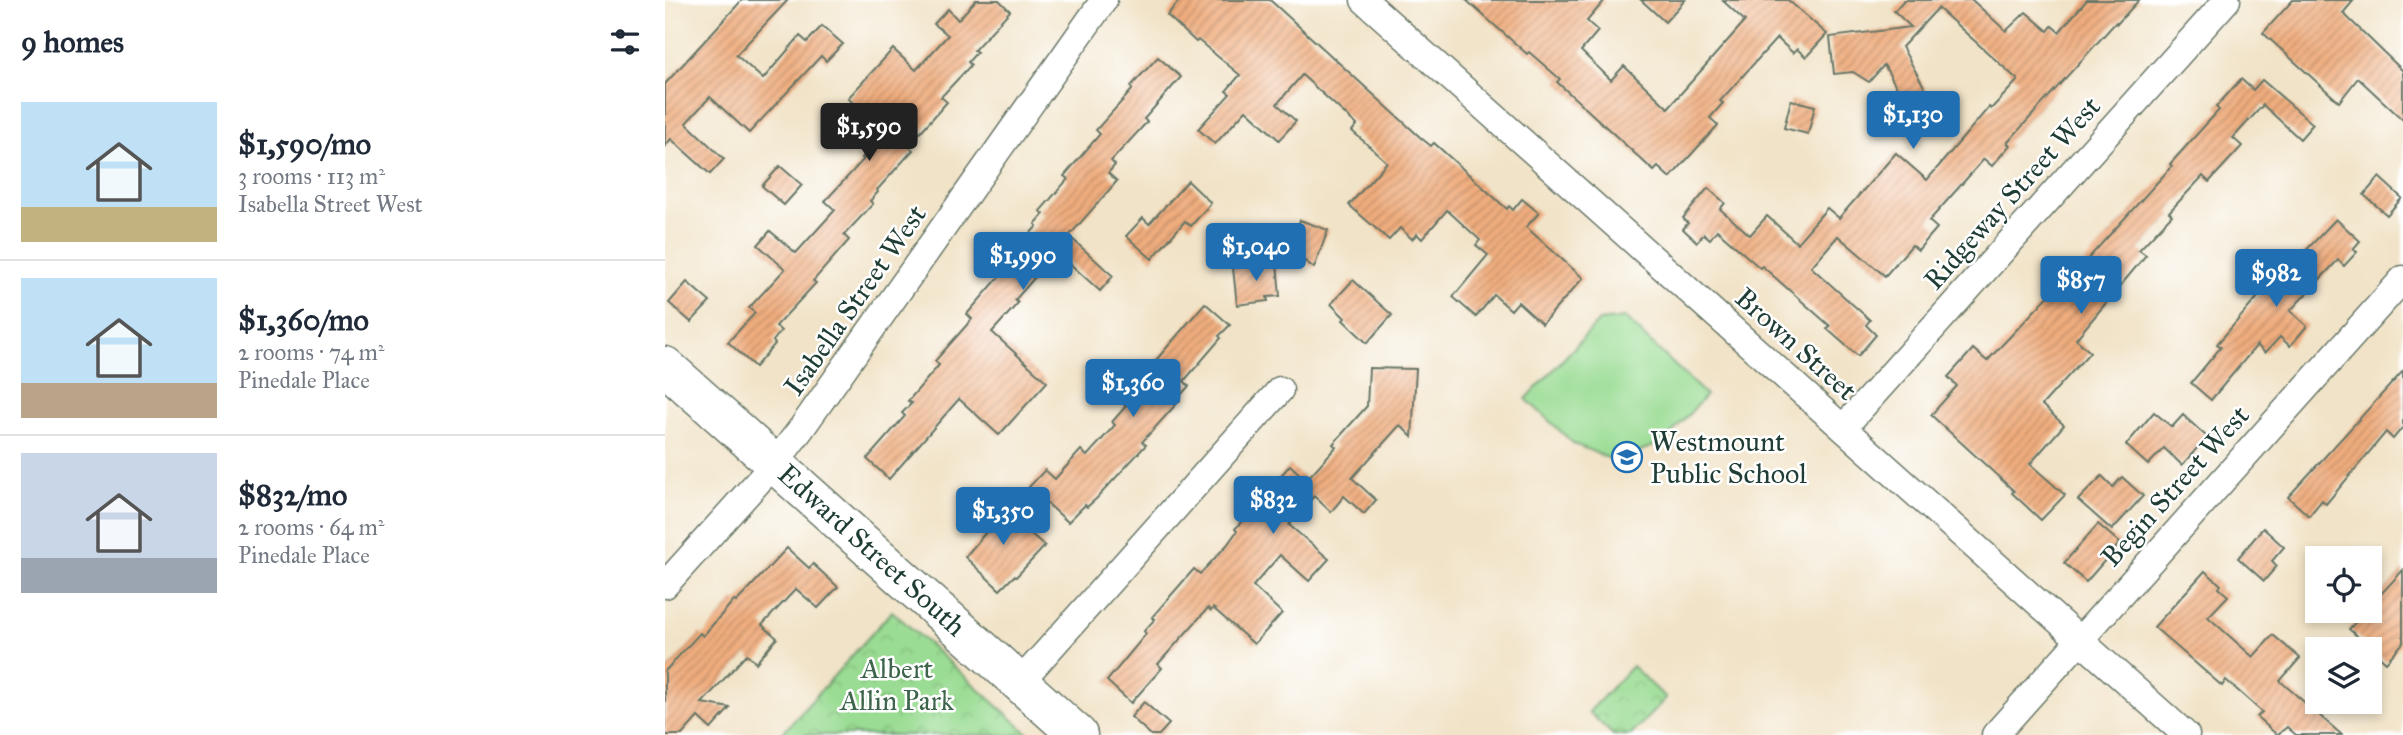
<!DOCTYPE html>
<html lang="en">
<head>
<meta charset="utf-8">
<style>
	body { margin:0; font-family:"IM FELL Great Primer",serif; background:#f6f6f7; color:#1f2937; height:100vh; display:flex; flex-direction:column; font-size:26px; white-space:nowrap }
	* { box-sizing:border-box; margin:0 }
	p { font-size:23px; color:#747a83 }
	.icon { flex:none; width:38px; height:38px; fill:none; stroke:currentColor; stroke-width:2; stroke-linecap:round; stroke-linejoin:round }
	.map { position:relative; flex:1; overflow:hidden }
	.drawer { display:flex; flex-direction:column; background:#fff; width:665px }
	.drawer>* { flex:none }
	.buttons { position:absolute; left:1640px; top:546px; display:grid; gap:14px }
	.buttons a { display:grid; place-items:center; width:77px; height:77px; border-radius:0px; background:#fff; box-shadow:0 4px 10px #0003; font-size:35px }
	.price { position:absolute; translate:-50% -60px; padding:0 16px; border-radius:7px; background:#1f6fb2; color:#fff; font-size:23px; line-height:46px; filter:drop-shadow(0 2px 4px #0008) }
	.price::after { content:''; position:absolute; left:50%; top:42px; width:21px; height:16px; margin-left:-10px; background:inherit; clip-path:polygon(0 0,100% 0,50% 100%) }
	.price.current { background:#222; color:#fff }
	ul { padding:0; list-style:none }
	li { display:flex; align-items:center; gap:21px; height:175px; padding:0 21px }
	li+li { border-top:2px solid #e0e1e3 }
	li span { display:grid; place-items:center; flex:none; width:196px; height:140px; border-radius:0px; color:#555 }
	li>.icon { margin-inline-start:auto }
	span .icon { width:84px; height:84px; fill:#fffc; stroke-width:1 }
	li b { font-size:30px }
	h2 { display:flex; justify-content:space-between; align-items:center; height:84px; padding:0 21px; font-size:30px }
	main { display:flex; flex:1; min-height:0 }
	.map>svg:first-child { display:block }
	.park { fill:url(#park-crowns); stroke:#5c8c64; stroke-width:2 }
	.garden { fill:#9adc93; stroke:#5c8c64; stroke-width:2 }
	.building { fill:url(#building-hatch) }
	.lines { fill:none; stroke-linecap:round; stroke-linejoin:round }
	.street-casing { stroke:#687767; stroke-width:29 }
	.secondary-casing { stroke:#687767; stroke-width:41 }
	.street { stroke:#fff; stroke-width:26 }
	.secondary { stroke:#fff; stroke-width:38 }
	.labels { text-anchor:middle; dominant-baseline:central; stroke-width:5; stroke-linejoin:round; paint-order:stroke }
	.street-label { font-size:28px; fill:#1f3d34; stroke:#fff }
	.poi-label { font-size:28px; fill:#1f3d34; stroke:#fff; text-anchor:start }
	.park-label { font-size:28px; fill:#3e654c; stroke:#fff }
</style>
</head>
<body>
<main>
<section class="drawer">
<h2>9 homes<svg class="icon" aria-label="filters" viewBox="0 0 24 24"><path d="M4 7h16M4 17h16"/><circle cx="9" cy="7" r="2"/><circle cx="15" cy="17" r="2"/></svg></h2>
<ul>
<li><span style="background:linear-gradient(#bfe0f5 75%,#c2b280 0)"><svg class="icon" aria-label="home" viewBox="0 0 24 24"><path d="M3 11l9-7 9 7M6 9v11h12V9"/></svg></span><div><b>$1,590/mo</b><p>3 rooms · 113 m²</p><p>Isabella Street West</p></div></li>
<li><span style="background:linear-gradient(#bfe0f5 75%,#b9a48a 0)"><svg class="icon" aria-label="home" viewBox="0 0 24 24"><path d="M3 11l9-7 9 7M6 9v11h12V9"/></svg></span><div><b>$1,360/mo</b><p>2 rooms · 74 m²</p><p>Pinedale Place</p></div></li>
<li><span style="background:linear-gradient(#c9d6e8 75%,#9aa5b1 0)"><svg class="icon" aria-label="home" viewBox="0 0 24 24"><path d="M3 11l9-7 9 7M6 9v11h12V9"/></svg></span><div><b>$832/mo</b><p>2 rooms · 64 m²</p><p>Pinedale Place</p></div></li>
</ul>
</section>
<div class="map">
<svg width="1738" height="735" viewBox="0 0 1738 735">
	<defs>
		<pattern id="park-crowns" width="20" height="18" patternUnits="userSpaceOnUse" patternTransform="scale(1.75)"><rect width="20" height="18" fill="#9adc93"/><path d="M2 6a3 3 0 1 1 6 0M12 15a3 3 0 1 1 6 0" fill="none" stroke="#84be7f"/></pattern>
		<pattern id="building-hatch" width="6" height="6" patternUnits="userSpaceOnUse" patternTransform="scale(1.75)"><rect width="6" height="6" fill="#f0ad7e"/><path d="M-1 1l2-2M0 6l6-6M5 7l2-2" fill="none" stroke="#c28e68"/></pattern>
	</defs>
	<rect width="100%" height="100%" fill="#fff"/>
	<filter id="ink" filterUnits="userSpaceOnUse"><feTurbulence type="fractalNoise" baseFrequency=".0143" numOctaves="2"/><feDisplacementMap in="SourceGraphic" scale="14" xChannelSelector="R" yChannelSelector="G"/><feConvolveMatrix kernelMatrix="1 2 1 2 8 2 1 2 1" color-interpolation-filters="sRGB"/></filter>
	<filter id="wash" filterUnits="userSpaceOnUse"><feTurbulence type="fractalNoise" baseFrequency=".00686" numOctaves="4" result="noise"/><feDisplacementMap in="SourceGraphic" scale="28" xChannelSelector="R" yChannelSelector="G"/><feGaussianBlur stdDeviation="1.57" result="paint"/><feColorMatrix in="noise" values="0 0 0 0 0 0 0 0 0 0 0 0 0 0 0 0 0 1.4 0 .05"/><feComposite in="paint" operator="in"/></filter>
	<g filter="url(#wash)">
		<rect width="100%" height="100%" fill="#f1e3c7"/>
		<!-- park -->
		<g class="park">
			<path d="M227 611 365 735H116Z"/>
			<path d="M967 666 1001 698 966 735H948L924 712Z"/>
		</g>
		<!-- garden -->
		<path class="garden" d="M960 318 1041 395 999 442 950 461 909 444 861 399 934 321Z"/>
		<g id="blocks">
			<!-- building -->
			<g class="building">
				<path d="M77 0H123L71 55 98 79 135 36 142 42 157 26 178 44 161 61 156 56 84 133 45 97 21 123 59 159 45 174 6 139 0 146V84Z"/>
				<path d="M311 0H334L345 11 309 50 312 52 303 62 306 65 276 97 282 102 243 146 248 150 212 190 213 192 205 201 208 204 179 235 184 240 148 281 151 283 111 326 116 331 108 341 110 344 90 367 63 342 90 313 84 308 120 269 93 245 105 231 131 253 170 210 160 201 199 159 197 158 218 134 183 98 228 49 251 70 283 35 269 24 283 9 293 20Z"/>
				<path d="M515 0H605L756 138 766 146 769 143 842 209 844 206 848 210 857 199 874 213 861 227 918 278 877 324 853 302 846 310 829 295 811 317 788 297 823 255 811 245 815 240 782 210 757 239 752 234 747 239 735 228 724 240 684 205 722 162 687 131 692 125 637 75 612 104 631 121 614 140 581 110 550 144 533 129 565 94 561 91 575 75 533 40 531 42 502 15Z"/>
				<path d="M801 0H940L922 21 933 31 916 51 946 80 959 66 1003 108 1080 21 1057 0H1123L1162 34 1141 57 1132 49 1128 53 1112 38 1055 101 1058 103 1045 118 1053 125 1005 178 993 167 989 171 892 82 895 79 864 52 862 54Z"/>
				<path d="M976 0H1020L1000 22Z"/>
				<path d="M1239 0H1307L1341 31 1361 12 1383 31 1387 26 1394 32 1422 0H1474L1452 24 1451 22 1342 143 1345 145 1327 166 1319 159 1264 221 1272 228 1253 250 1247 245 1220 276 1173 236 1146 267 1205 320 1201 325 1211 335 1193 356 1162 329 1165 326 1097 266 1095 268 1052 230 1045 239 1039 234 1032 242 1018 229 1023 223 1018 218 1043 188 1060 203 1055 209 1085 235 1102 216 1132 243 1162 208 1174 218 1231 153 1262 180 1324 107 1326 109 1353 80 1273 8 1237 47 1261 90 1240 102 1219 65 1204 82 1188 72 1169 74 1165 37 1246 27 1229 11Z"/>
				<path d="M1628 0H1689L1678 13 1738 71V120L1693 78 1674 102 1598 33Z"/>
				<path d="M493 57 516 77 479 119 482 122 446 161 450 165 443 173 452 181 404 236 448 276 435 291 392 252 350 300 353 303 327 332 382 382 334 435 294 399 224 479 202 459 240 416 237 413 247 403 243 401 274 365 270 361 307 319 302 314 336 275 332 271 372 226 370 224 379 214 375 211 403 179 399 176 435 134 431 130 467 90 466 86Z"/>
				<path d="M1576 79 1588 90 1597 80 1648 124 1635 139 1598 105 1568 138 1577 146 1544 182 1538 176 1504 212 1507 215 1474 250 1481 255 1411 339 1425 352 1377 405 1399 425 1365 464 1400 495 1376 520 1347 493 1349 491 1266 415 1292 386 1283 377 1308 349 1322 361 1408 270 1411 272 1507 166 1505 164 1554 110 1551 107Z"/>
				<path d="M1126 100 1150 106 1143 134 1119 128Z"/>
				<path d="M115 166 137 185 119 205 97 186Z"/>
				<path d="M1714 177 1737 198 1722 215 1699 195Z"/>
				<path d="M523 181 546 203 526 226 520 221 487 259 461 236 478 218 484 224Z"/>
				<path d="M1671 219 1695 241 1688 249 1692 252 1679 266 1673 260 1625 311 1642 326 1625 346 1615 337 1600 353 1592 345 1546 400 1526 383 1556 347 1552 344 1605 283 1608 285Z"/>
				<path d="M635 220 663 230 649 268 624 249Z"/>
				<path d="M612 263 615 296 602 297 603 301 572 305 568 268Z"/>
				<path d="M688 280 727 315 702 343 678 320 680 318 666 304Z"/>
				<path d="M22 282 45 302 26 322 4 303Z"/>
				<path d="M540 303 565 325 554 336 556 338 519 381 524 386 513 398 515 400 477 442 481 445 432 498 422 507 420 505 403 522 364 487 380 470 390 479 416 450 422 456 450 425 447 422 461 406 456 401Z"/>
				<path d="M704 368 751 369 747 437 735 425 687 478 711 500 699 514 679 496 666 512 649 496 624 525 664 559 644 581 615 555 588 586 617 613 589 644 548 608 546 611 543 608 493 664 497 668 466 703 442 681 481 634 479 631 490 619 487 617 529 569 535 574 562 545 572 531 570 529 625 465 641 480 671 447 668 444 702 406Z"/>
				<path d="M1738 371V427L1728 439 1721 432 1661 504 1657 500 1644 516 1623 497Z"/>
				<path d="M1489 412 1507 427 1518 415 1542 437 1517 465 1499 448 1483 465 1461 445Z"/>
				<path d="M1437 476 1448 487 1457 477 1478 496 1447 530 1413 500Z"/>
				<path d="M327 500 380 546 351 577 349 576 335 590 300 557 327 525 314 514Z"/>
				<path d="M1433 524 1455 543 1421 582 1399 563Z"/>
				<path d="M1598 528 1619 547 1607 561 1612 566 1599 581 1573 558Z"/>
				<path d="M122 548 144 568 148 564 173 587 153 608 131 589 97 625 112 638 91 663 82 654 37 703 65 708 46 729 33 717 17 735H0V671L35 633 38 636 69 600 71 602 80 593Z"/>
				<path d="M1738 570V643L1721 662 1684 629 1701 611H1704V607Z"/>
				<path d="M1540 571 1556 585 1554 588 1563 596 1543 617 1588 657 1608 635 1635 658 1615 681 1677 735H1631L1622 727 1612 735 1592 717 1597 712 1561 680 1557 686 1489 627Z"/>
				<path d="M479 702 504 724 494 735H486L466 717Z"/>
			</g>
		</g>
	</g>
	<g filter="url(#ink)">
		<use href="#blocks" fill-opacity="0" stroke="#687767" stroke-width="2"/>
		<g class="lines">
			<!-- street casing -->
			<g class="street-casing">
				<g id="street">
					<path d="M699 0 1521 735"/>
					<path d="M1178 428 1562 0"/>
					<path d="M0 585 110 463 136 429 439 0"/>
					<path d="M355 682 615 390"/>
					<path d="M1330 735 1738 279"/>
				</g>
			</g>
			<!-- secondary casing -->
			<g class="secondary-casing">
				<path id="secondary" d="M0 366 413 735"/>
			</g>
			<!-- street -->
			<use href="#street" class="street"/>
			<!-- secondary -->
			<use href="#secondary" class="secondary"/>
		</g>
	</g>
	<!-- icons -->
	<defs>
		<g id="school-ring" transform="scale(1.575)"><circle r="9.5" fill="#fff" stroke="#1f6fb2" stroke-width="1.5"/><path d="M0-5L7-2L0 1L-7-2ZM-4 1L0 2.5L4 1V4Q0 6-4 4Z" fill="#1f6fb2"/></g>
	</defs>
	<g fill-rule="evenodd">
		<use href="#school-ring" x="962" y="457"/>
	</g>
	<g class="labels">
		<!-- street labels -->
		<g class="street-label">
			<text transform="translate(1347 193) rotate(-48)">Ridgeway Street West</text>
			<text transform="translate(190 300) rotate(-55)">Isabella Street West</text>
			<text transform="translate(1131 344) rotate(42)">Brown Street</text>
			<text transform="translate(1510 486) rotate(-48)">Begin Street West</text>
			<text transform="translate(207 550) rotate(42)">Edward Street South</text>
		</g>
		<!-- poi labels -->
		<g class="poi-label">
			<text x="985" y="441">Westmount<tspan x="985" dy="32">Public School</tspan></text>
		</g>
		<!-- park labels -->
		<g class="park-label">
			<text x="232" y="668">Albert<tspan x="232" dy="32">Allin Park</tspan></text>
		</g>
	</g>
</svg>
<div class="buttons">
<a><svg class="icon" aria-label="locate" viewBox="0 0 24 24"><circle cx="12" cy="12" r="6"/><path d="M12 2v4M12 18v4M2 12h4M18 12h4"/></svg></a>
<a><svg class="icon" aria-label="layers" viewBox="0 0 24 24"><path d="M12 4l9 5-9 5-9-5zM3 14l9 5 9-5"/></svg></a>
</div>
<b class="price" style="left:1248px;top:151px">$1,130</b>
<b class="price current" style="left:204px;top:163px">$1,590</b>
<b class="price" style="left:591px;top:283px">$1,040</b>
<b class="price" style="left:358px;top:292px">$1,990</b>
<b class="price" style="left:1611px;top:309px">$982</b>
<b class="price" style="left:1416px;top:316px">$857</b>
<b class="price" style="left:468px;top:419px">$1,360</b>
<b class="price" style="left:608px;top:536px">$832</b>
<b class="price" style="left:338px;top:547px">$1,350</b>
</div>
</main>
</body>
</html>
